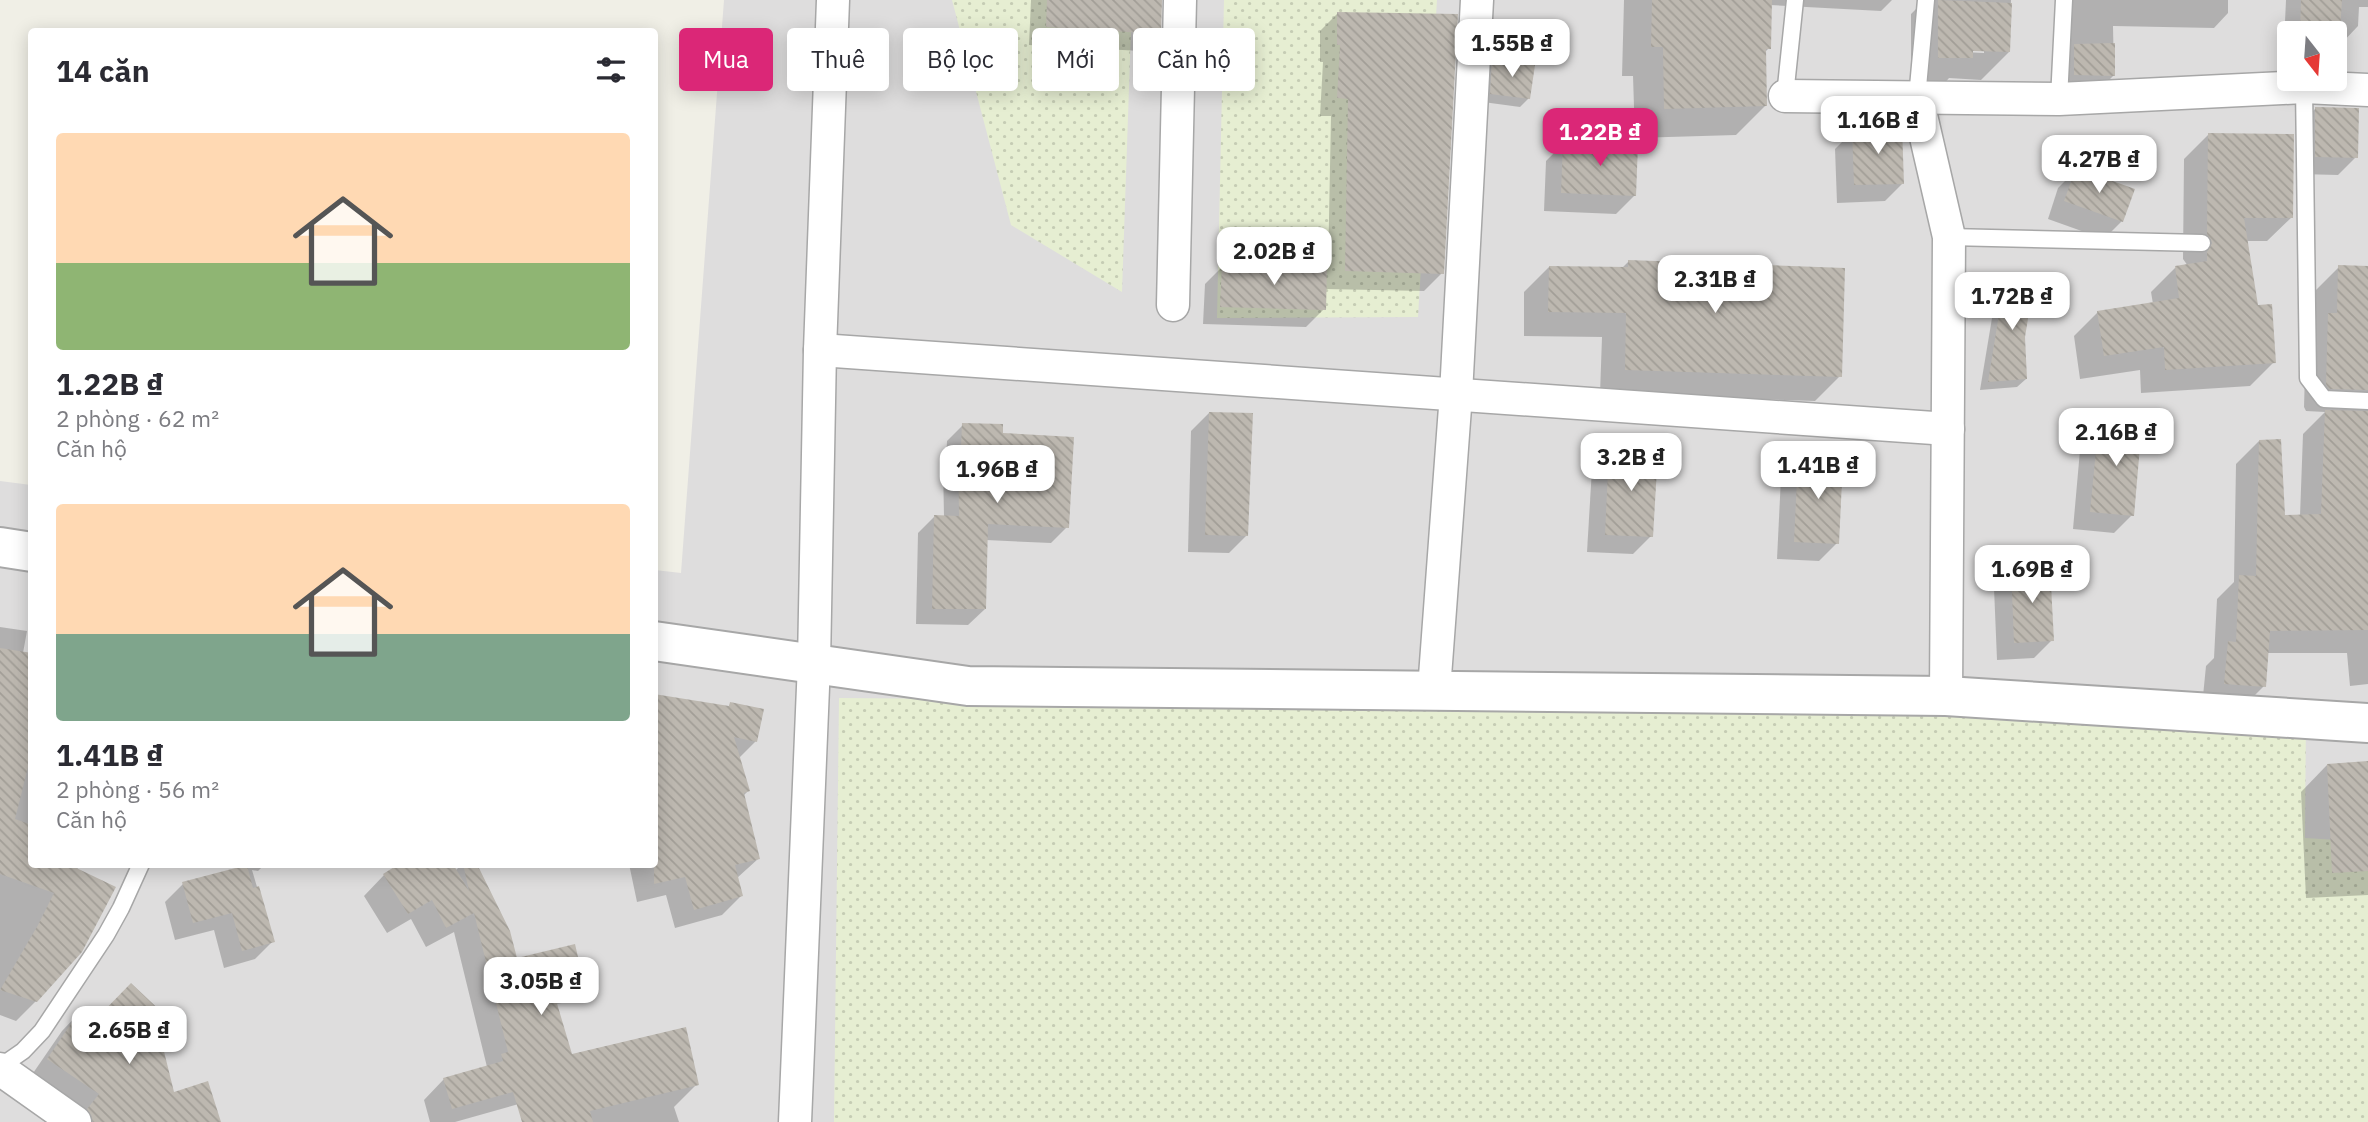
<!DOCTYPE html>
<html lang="vi">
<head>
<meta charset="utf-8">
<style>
	body { margin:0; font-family:"IBM Plex Sans",sans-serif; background:#f7f7f7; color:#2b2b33; height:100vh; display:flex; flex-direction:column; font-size:26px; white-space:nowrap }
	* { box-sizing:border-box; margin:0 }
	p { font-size:23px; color:#7c7c81 }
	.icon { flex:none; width:38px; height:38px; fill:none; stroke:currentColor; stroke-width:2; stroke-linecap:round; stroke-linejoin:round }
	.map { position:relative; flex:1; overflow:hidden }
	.drawer { position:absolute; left:28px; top:28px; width:630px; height:840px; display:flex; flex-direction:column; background:#fff; border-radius:7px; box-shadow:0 4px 18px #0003 }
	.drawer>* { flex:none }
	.banner { position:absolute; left:679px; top:28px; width:665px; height:63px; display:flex; gap:14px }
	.needle { width:46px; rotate:163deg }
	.controls { position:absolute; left:2277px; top:21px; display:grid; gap:14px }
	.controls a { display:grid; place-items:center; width:70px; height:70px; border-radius:7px; background:#fff; box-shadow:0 4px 18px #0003; font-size:35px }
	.price { position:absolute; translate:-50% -60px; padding:0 16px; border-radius:14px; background:#fff; color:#222; font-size:23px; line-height:46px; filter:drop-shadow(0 2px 4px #0008) }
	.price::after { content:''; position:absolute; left:50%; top:42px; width:21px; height:16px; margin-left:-10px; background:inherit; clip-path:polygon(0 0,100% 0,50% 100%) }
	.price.current { background:#db2777; color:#fff }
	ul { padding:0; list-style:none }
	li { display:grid; align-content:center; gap:14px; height:371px; padding:0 28px }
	li span { display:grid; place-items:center; height:217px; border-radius:7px; color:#555 }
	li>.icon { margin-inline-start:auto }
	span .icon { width:126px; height:126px; fill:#fffc; stroke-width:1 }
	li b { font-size:30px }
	h2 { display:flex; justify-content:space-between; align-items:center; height:84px; padding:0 28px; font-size:30px }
	.tag { padding:0 24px; border-radius:7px; background:#fff; box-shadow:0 4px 18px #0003; font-size:24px; line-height:63px }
	.tag.current { background:#db2777; color:#fff }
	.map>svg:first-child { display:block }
	.residential { fill:#dedddd; fill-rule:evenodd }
	.farmland { fill:url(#farmland-dots) }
	.shadow { fill:#0003; fill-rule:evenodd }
	.building { fill:url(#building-back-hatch) }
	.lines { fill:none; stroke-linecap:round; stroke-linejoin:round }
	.service-casing { stroke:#a7a7a7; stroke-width:19 }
	.minor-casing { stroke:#a7a7a7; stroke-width:35 }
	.tertiary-casing { stroke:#a7a7a7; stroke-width:42 }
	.service { stroke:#fff; stroke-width:16 }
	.minor { stroke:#fff; stroke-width:32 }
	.tertiary { stroke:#fff; stroke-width:38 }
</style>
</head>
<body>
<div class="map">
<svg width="2368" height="1122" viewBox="0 0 2368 1122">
	<defs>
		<pattern id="farmland-dots" width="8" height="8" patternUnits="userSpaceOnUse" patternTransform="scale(1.75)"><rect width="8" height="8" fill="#e6eed2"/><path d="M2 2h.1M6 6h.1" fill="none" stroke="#c5ccb4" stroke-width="1.8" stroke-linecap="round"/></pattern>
		<pattern id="building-back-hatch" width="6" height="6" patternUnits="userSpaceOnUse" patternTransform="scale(1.75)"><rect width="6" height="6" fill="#bdb8b0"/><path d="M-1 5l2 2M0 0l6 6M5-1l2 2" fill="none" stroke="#a29e97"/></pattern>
	</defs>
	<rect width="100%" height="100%" fill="#f0efe6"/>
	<!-- residential -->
	<path class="residential" d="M724 0H2368V902L902 1122H0V481L31 485 32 864H654L655 570 681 573ZM2289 33H2334V79H2289Z"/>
	<!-- farmland -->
	<g class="farmland">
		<path d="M952 0H1132L1122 292 1011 225Z"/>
		<path d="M1224 0H1437L1418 317 1217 318Z"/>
		<path d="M839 698 2306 711 2305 838 2368 842V1122H834Z"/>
	</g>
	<!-- shadow -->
	<g class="shadow">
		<path d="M1031 0H1160L1159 33 1141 51 1029 45Z"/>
		<path d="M1624 0H1892L1881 11 1770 5 1769 48 1764 53 1766 105 1736 135 1635 138 1633 76H1622Z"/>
		<path d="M1925 0H2011L2009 52 1981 80 1949 78 1943 85H1911V14ZM1964 49 1984 50V53L1964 52Z"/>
		<path d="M2064 0H2228V13L2214 28 2113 26 2114 75 2099 90 2061 89Z"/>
		<path d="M2286 0H2368V7H2359L2358 26 2341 44 2338 43 2337 69 2334 72V33H2289V79L2282 85Z"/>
		<path d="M1338 13 1442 273 1424 291 1325 289 1324 309 1306 327 1203 324 1205 284 1223 266 1328 269 1331 116H1320L1323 62H1320V31Z"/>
		<path d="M1493 61 1529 98 1520 107 1483 102 1484 69Z"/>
		<path d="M2315 109 2356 157 2338 175 2298 174V127Z"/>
		<path d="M1853 131 1903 183 1885 201 1837 203 1835 149Z"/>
		<path d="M2208 135 2292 217 2267 241H2246L2257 307 2274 362 2250 386 2141 393 2140 370 2080 379 2074 336 2098 312 2153 304 2151 292 2175 268 2188 266 2183 259 2184 159Z"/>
		<path d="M1564 143 1634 196 1616 214 1544 211 1546 161Z"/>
		<path d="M2076 170 2122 221 2104 239 2048 219 2058 188Z"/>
		<path d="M1629 261 1840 376 1815 401 1600 394 1602 337 1524 336V292L1549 267 1622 268Z"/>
		<path d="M2339 267H2368V684L2350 686 2347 653H2266L2264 686 2241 709 2202 706 2206 666 2214 658 2217 599 2234 582 2236 464 2259 441 2283 516H2300L2303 434 2325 412 2306 411 2304 407 2306 337 2315 329 2316 290Z"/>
		<path d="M2006 279 2023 337 2026 379 2017 387 1980 390 1997 288Z"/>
		<path d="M1209 413 1247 535 1229 553 1188 552 1191 431Z"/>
		<path d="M2099 421 2132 515 2114 533 2073 529 2081 439Z"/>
		<path d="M963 425 1001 435 1067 527 1051 543 986 540 985 609 968 625 916 624 918 533 934 517H944L943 465 946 462 947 441Z"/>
		<path d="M1610 450 1651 536 1633 554 1587 552 1592 468Z"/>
		<path d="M1799 460 1837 543 1819 561 1777 559 1781 477Z"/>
		<path d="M2011 570 2052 640 2034 658 1997 660 1994 588Z"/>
		<path d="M0 627 27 631 23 653 32 654V864H79L36 1001 16 1021 0 1015Z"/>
		<path d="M730 704 756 741 738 759 748 791 743 796 758 859 737 878 741 896 722 915 675 928 666 895 637 902 629 864H654Z"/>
		<path d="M2368 763V895L2306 898 2301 792 2327 765Z"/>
		<path d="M226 864H265L258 871 252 870 273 941 255 959 224 968 214 930 175 940 165 902 183 884 242 868Z"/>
		<path d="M462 864H475L516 961 582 982 562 1003 555 1004 533 1100 455 1122H430L424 1100 444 1079 487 1067 454 932 426 947 411 919 387 933 364 896 384 875 455 871Z"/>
		<path d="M81 1011 96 1021 166 1019 157 1029 173 1094 219 1122H75L29 1079 62 1031Z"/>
		<path d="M697 1084 674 1107 679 1122H551L569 1104Z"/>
	</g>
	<!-- building -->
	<g class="building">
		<path d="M1047 0H1162L1161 34 1046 27Z"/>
		<path d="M1652 0H1772L1771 49H1766L1767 106 1664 109 1663 47H1651Z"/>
		<path d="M1938 0 2012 3 2010 52 1973 51V58H1938Z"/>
		<path d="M2301 0H2342L2340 33H2300Z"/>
		<path d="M1337 12 1458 14 1444 274 1345 271 1348 99 1337 98 1340 45H1337Z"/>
		<path d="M2115 43V76L2074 75V44Z"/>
		<path d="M1492 59 1535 65 1530 99 1490 94Z"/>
		<path d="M2315 107 2359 108 2358 158 2315 157Z"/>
		<path d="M1902 127 1904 184 1854 185 1852 129Z"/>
		<path d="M2208 133 2294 134 2293 218H2244L2258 305 2272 304 2276 363 2165 370 2164 347 2104 356 2097 311 2179 298 2175 266 2207 261V252L2212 243 2207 234Z"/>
		<path d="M1563 141 1638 144 1636 196 1561 193Z"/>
		<path d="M2076 168 2135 189 2123 222 2064 201Z"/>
		<path d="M1628 260 1845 268 1842 377 1625 370 1626 313 1548 312 1549 266 1628 267Z"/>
		<path d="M1222 264 1327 267 1326 310 1220 307Z"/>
		<path d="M2338 265 2368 266V390L2329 389 2326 384 2328 313H2337Z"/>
		<path d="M2005 277 2034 282 2025 337 2027 379 1988 382Z"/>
		<path d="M2325 410 2368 411V630L2270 631 2266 687 2224 684 2228 641 2236 642 2239 575 2256 576 2259 440 2281 439 2285 515 2321 514Z"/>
		<path d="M1209 412 1253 413 1248 536 1205 535Z"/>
		<path d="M2099 419 2142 423 2134 516 2090 512Z"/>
		<path d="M962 423 1003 424V433L1074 437 1069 528 988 524 986 609H932L934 515 959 516 958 447H961Z"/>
		<path d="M1609 448 1658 451 1653 537 1605 535Z"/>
		<path d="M1798 458 1843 460 1839 544 1794 542Z"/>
		<path d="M2050 566 2054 641 2014 643 2011 568Z"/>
		<path d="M0 648 32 653V751L15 819 32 825V864H68L116 887 82 952 37 1002 0 990 38 925 54 893 0 874Z"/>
		<path d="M654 694 729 706 730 702 764 709 757 742 734 737 750 791 744 793 760 859 735 865 743 896 694 910 685 877 654 884Z"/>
		<path d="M2368 761V871L2332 873 2327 764Z"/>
		<path d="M399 864H453L469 891 463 864H477L510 931 517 958 575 944 584 983 553 990 572 1054 686 1027 699 1085 590 1111 593 1122H522L513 1092 452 1109 443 1078 503 1061 501 1054 508 1052 474 913 446 928 432 900 408 914 383 874Z"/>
		<path d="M247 865 253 888 259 886 275 942 242 951 232 913 193 923 182 882Z"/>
		<path d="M131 983 169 1019 157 1023 174 1092 208 1081 221 1122H93L87 1109 99 1094 47 1059 81 1009 96 1019Z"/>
	</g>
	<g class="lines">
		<!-- service casing -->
		<g class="service-casing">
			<g id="service">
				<path d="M2304 87 2308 378 2324 399 2368 401"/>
				<path d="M1785 96 1795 0"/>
				<path d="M1917 98 1926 0"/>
				<path d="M2059 99 2064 0"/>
				<path d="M1949 237 2202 243"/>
				<path d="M0 1067 23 1051 42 1031 106 935 121 908 141 864"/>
			</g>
		</g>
		<!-- minor casing -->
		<g class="minor-casing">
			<g id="minor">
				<path d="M1785 96 2059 99 2304 87 2368 90"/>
				<path d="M1917 98 1949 237 1946 696"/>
				<path d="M1173 305 1180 0"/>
				<path d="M820 350 1948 429"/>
				<path d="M1434 690 1456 394 1477 0"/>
				<path d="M0 1069 75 1122"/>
				<path d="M795 1122 814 663 820 350 833 0"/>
			</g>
		</g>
		<!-- tertiary casing -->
		<g class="tertiary-casing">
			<g id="tertiary">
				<path d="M0 547 32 552"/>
				<path d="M654 641 968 686 1946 696 2368 723"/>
			</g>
		</g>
		<!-- service -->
		<use href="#service" class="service"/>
		<!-- minor -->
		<use href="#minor" class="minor"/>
		<!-- tertiary -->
		<use href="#tertiary" class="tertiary"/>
	</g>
</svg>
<div class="controls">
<a><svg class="needle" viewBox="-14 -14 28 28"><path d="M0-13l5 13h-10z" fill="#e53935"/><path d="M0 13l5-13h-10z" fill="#7c7c81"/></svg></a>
</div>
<b class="price" style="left:1512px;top:79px">1.55B ₫</b>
<b class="price" style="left:1878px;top:156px">1.16B ₫</b>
<b class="price current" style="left:1600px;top:168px">1.22B ₫</b>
<b class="price" style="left:2099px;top:195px">4.27B ₫</b>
<b class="price" style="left:1274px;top:287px">2.02B ₫</b>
<b class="price" style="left:1715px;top:315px">2.31B ₫</b>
<b class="price" style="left:2012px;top:332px">1.72B ₫</b>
<b class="price" style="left:2116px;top:468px">2.16B ₫</b>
<b class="price" style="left:1631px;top:493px">3.2B ₫</b>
<b class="price" style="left:1818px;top:501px">1.41B ₫</b>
<b class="price" style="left:997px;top:505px">1.96B ₫</b>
<b class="price" style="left:2032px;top:605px">1.69B ₫</b>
<b class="price" style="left:541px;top:1017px">3.05B ₫</b>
<b class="price" style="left:129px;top:1066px">2.65B ₫</b>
<div class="banner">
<a class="tag current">Mua</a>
<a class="tag">Thuê</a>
<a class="tag">Bộ lọc</a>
<a class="tag">Mới</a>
<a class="tag">Căn hộ</a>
</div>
<section class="drawer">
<h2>14 căn<svg class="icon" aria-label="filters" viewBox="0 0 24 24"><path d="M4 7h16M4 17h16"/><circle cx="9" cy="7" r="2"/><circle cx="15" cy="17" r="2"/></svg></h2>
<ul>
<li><span style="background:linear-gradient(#ffd9b3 60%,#8fb573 0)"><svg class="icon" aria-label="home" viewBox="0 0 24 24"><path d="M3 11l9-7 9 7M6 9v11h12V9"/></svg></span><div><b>1.22B ₫</b><p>2 phòng · 62 m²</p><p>Căn hộ</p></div></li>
<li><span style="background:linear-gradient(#ffd9b3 60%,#7fa58c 0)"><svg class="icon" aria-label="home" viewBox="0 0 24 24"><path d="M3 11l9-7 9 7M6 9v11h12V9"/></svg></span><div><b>1.41B ₫</b><p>2 phòng · 56 m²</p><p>Căn hộ</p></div></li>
</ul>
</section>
</div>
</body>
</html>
